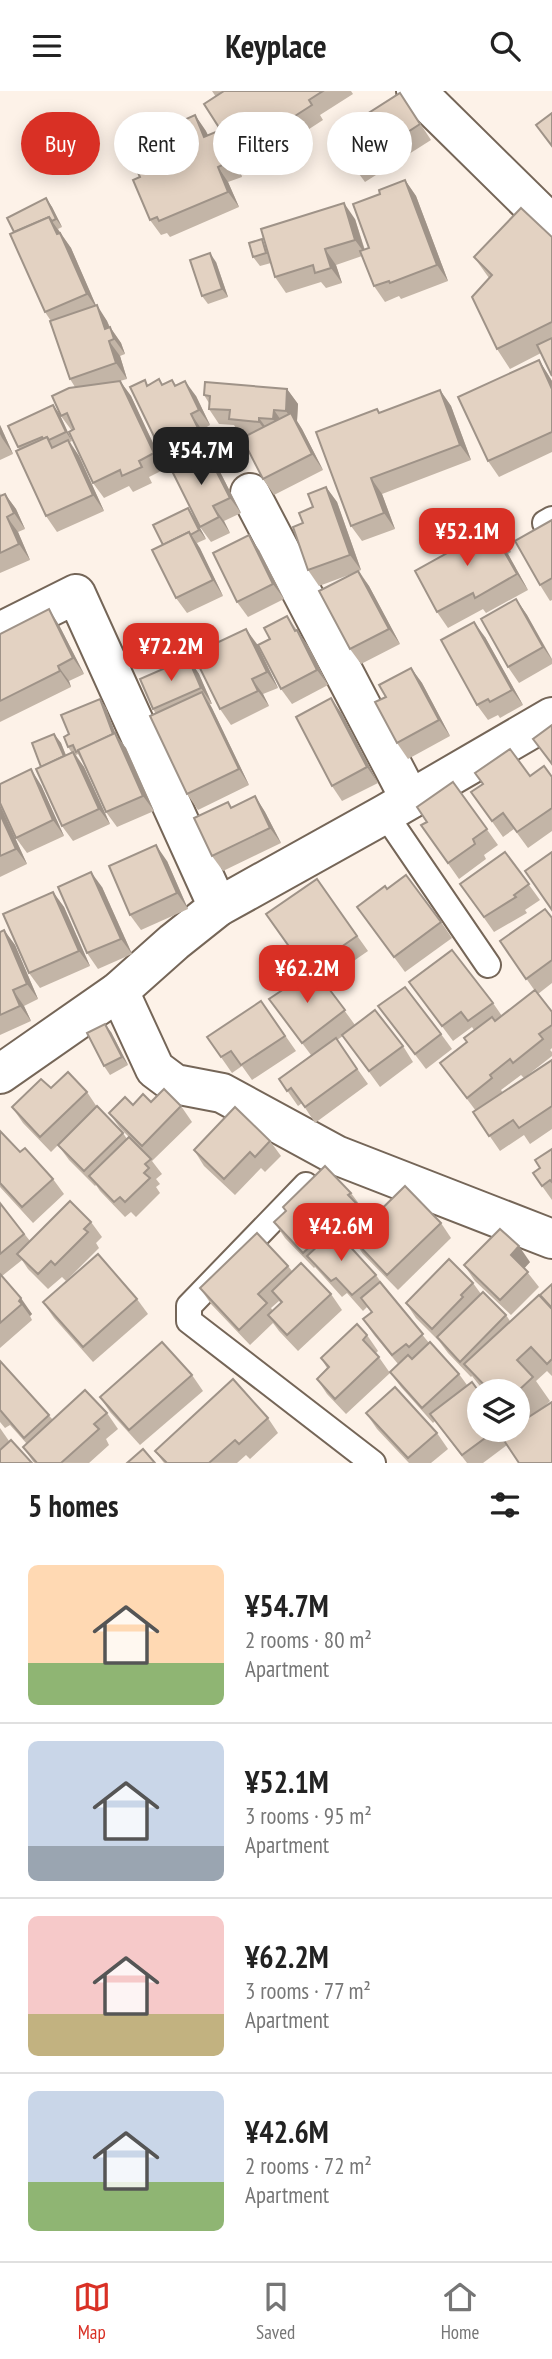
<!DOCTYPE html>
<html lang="en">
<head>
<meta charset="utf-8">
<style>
	body { margin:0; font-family:"PT Sans Narrow",sans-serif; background:#f6f6f6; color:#222; height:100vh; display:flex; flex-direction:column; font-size:26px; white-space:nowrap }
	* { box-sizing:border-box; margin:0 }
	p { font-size:23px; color:#767676 }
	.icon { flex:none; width:38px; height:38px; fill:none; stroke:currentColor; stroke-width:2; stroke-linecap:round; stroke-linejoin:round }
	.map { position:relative; height:1372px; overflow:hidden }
	.drawer { display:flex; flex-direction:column; background:#fff; flex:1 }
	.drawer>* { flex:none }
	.guide { position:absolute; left:21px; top:21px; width:511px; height:63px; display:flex; gap:14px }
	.buttons { position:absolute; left:467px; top:1288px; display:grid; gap:14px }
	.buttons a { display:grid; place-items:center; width:63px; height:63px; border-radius:50%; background:#fff; box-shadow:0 4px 18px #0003; font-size:35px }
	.price { position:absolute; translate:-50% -60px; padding:0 16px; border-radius:14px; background:#d93025; color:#fff; font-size:23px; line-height:46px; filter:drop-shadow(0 2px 4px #0008) }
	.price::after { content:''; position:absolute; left:50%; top:42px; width:21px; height:16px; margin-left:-10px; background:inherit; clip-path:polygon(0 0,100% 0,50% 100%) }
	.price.on { background:#222; color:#fff }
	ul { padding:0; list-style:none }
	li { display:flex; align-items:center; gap:21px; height:175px; padding:0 28px }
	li+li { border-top:2px solid #e0e0e0 }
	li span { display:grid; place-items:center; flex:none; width:196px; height:140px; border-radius:10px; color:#555 }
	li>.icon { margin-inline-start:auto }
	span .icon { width:84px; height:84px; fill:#fffc; stroke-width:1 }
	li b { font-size:30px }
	h2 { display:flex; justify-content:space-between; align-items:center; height:84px; padding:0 28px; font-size:30px }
	.chip { padding:0 24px; border-radius:32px; background:#fff; box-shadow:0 4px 18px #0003; font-size:24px; line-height:63px }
	.chip.on { background:#d93025; color:#fff }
	header { display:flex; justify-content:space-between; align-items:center; height:91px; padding:0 28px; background:#fff; font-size:32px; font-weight:800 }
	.tabs { display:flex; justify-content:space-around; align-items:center; height:98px; border-top:2px solid #e0e0e0; background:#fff; font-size:19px; color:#767676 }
	.tabs a { display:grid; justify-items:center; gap:4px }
	.tabs .on { color:#d93025 }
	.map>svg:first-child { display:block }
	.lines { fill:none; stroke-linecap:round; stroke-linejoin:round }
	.service-casing { stroke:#756658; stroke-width:28 }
	.minor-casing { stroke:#756658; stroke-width:42 }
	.service { stroke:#fff; stroke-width:24 }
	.minor { stroke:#fff; stroke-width:38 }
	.wall { fill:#c3b5a7; fill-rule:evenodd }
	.shaded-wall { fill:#9f9388 }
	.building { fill:#e3d2c2; stroke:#9f9388; stroke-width:2 }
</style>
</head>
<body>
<header><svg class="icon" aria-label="menu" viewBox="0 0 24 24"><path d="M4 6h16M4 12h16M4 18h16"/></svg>Keyplace<svg class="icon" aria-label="search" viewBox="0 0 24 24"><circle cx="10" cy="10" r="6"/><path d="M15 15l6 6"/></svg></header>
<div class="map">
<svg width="552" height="1372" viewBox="0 0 552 1372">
	<rect width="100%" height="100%" fill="#fdf2e8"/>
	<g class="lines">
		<!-- service casing -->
		<g class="service-casing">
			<g id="service">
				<path d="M545 432 552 428"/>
				<path d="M385 723 488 874"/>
				<path d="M306 1094 189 1215V1230L373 1372"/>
			</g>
		</g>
		<!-- minor casing -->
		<g class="minor-casing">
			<g id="minor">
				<path d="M416 0 552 134"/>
				<path d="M250 402 410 708"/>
				<path d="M0 541 76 503 218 816"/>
				<path d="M119 900 155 978 175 993 222 1002 336 1064 552 1148"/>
				<path d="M0 983 119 900 174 851 218 816 385 723 552 626"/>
			</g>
		</g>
		<!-- service -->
		<use href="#service" class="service"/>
		<!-- minor -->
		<use href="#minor" class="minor"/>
	</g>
	<!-- wall -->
	<g class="wall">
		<path d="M212 0H351L353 3 320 24 323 29 246 79 236 63 216 6Z"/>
		<path d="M400 2 431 49 365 91 354 76Z"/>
		<path d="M195 24 208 44 218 40 229 55 242 86 228 91 239 116 170 146 167 142 161 144 150 129 140 86Z"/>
		<path d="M405 89 416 105 448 190 401 208 399 205 385 211 374 195 362 165 336 174 342 192 326 197 321 191 286 202 275 186 271 172 260 175 253 166 265 153 355 128 365 159 369 157 380 103Z"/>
		<path d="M46 107 52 116 62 136 58 138 71 157 96 215 107 230 110 236 121 252 125 263 120 265 127 288 120 290 131 305 165 378 149 386 152 392 133 401 129 395 104 407 93 392 72 340 61 325 75 296 70 288 51 230 45 221 14 141Z"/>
		<path d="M552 146V285L541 262 510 278 497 258 489 187 474 166Z"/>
		<path d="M216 171 228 206 208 213 202 205Z"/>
		<path d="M539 269 552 290V361L499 386 488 370Z"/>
		<path d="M159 288 163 294 172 289 176 294 196 305 210 334 202 339 209 354 206 356 209 362 208 363 217 375 241 422 224 430 230 442 211 451 200 436 173 377 162 362 145 289 148 294Z"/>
		<path d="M287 298 298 313 297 330 302 338 323 379 274 404 263 388 247 344H240L234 334 219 333 209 318V312L204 304Z"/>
		<path d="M440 299 451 315 471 369 382 403 395 438 362 450 351 435 380 322Z"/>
		<path d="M59 322 72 350 70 351 79 365 104 420 57 441 46 425 18 356Z"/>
		<path d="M0 334 13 363 0 369Z"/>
		<path d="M326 396 337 411 361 479 359 480 369 495 400 553 361 573 350 558 354 482 319 495 308 479 303 432Z"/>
		<path d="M0 402 1 405 5 403 16 418 25 438 18 441 30 469 0 482Z"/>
		<path d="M188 417 194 426 206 448 197 452 223 505 187 522 176 507 163 454Z"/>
		<path d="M552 429V509L550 510 540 494Z"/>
		<path d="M501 443 511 461 508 463 528 499 486 522 483 518 448 537 437 521Z"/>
		<path d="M259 459 284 508 248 526 237 511Z"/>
		<path d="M516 508 527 524 552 568V573L519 592 508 576Z"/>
		<path d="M287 525 308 555 328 594 292 613 281 598 270 548Z"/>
		<path d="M59 534 84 583 69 590 71 596 0 631V543Z"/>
		<path d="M485 546 523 614 500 627 498 624 488 629 477 614Z"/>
		<path d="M257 553 278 597 263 603 269 615 231 634 220 618Z"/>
		<path d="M188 567 199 583 212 613H210L249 694 198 719 187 703 156 623 153 618Z"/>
		<path d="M411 577 422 592 450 645 408 668 397 652 386 606Z"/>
		<path d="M100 608 106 617 116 644 126 657 154 720 117 736 106 721 83 669 82 670 78 663 76 664 84 676 110 733 73 750 62 735 41 676 54 643 61 652 66 664 72 662 68 656 69 643Z"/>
		<path d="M342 623 378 692 342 710 332 695Z"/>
		<path d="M530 685 552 686V740L528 757 514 738 503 746 471 701Z"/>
		<path d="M453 691 498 754 484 764 486 768 459 788 421 734 427 731Z"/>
		<path d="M41 694 64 745 27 762 16 747Z"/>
		<path d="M255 705 265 721 281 752 223 780 212 765 232 716Z"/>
		<path d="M0 714 27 773 0 786Z"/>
		<path d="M505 761 540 809 525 819 527 822 494 841 460 793Z"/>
		<path d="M167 770 188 818 141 839 130 824Z"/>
		<path d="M317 788 368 860 342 878 338 873 320 886 355 934 403 955 413 971 380 996 343 945 337 949 368 993 315 1032 302 1012 298 1015 279 988 311 964 269 908 307 882 266 823Z"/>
		<path d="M102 796 132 863 98 878 87 862Z"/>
		<path d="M387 798 441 831 452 847 405 881 357 816Z"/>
		<path d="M53 801 64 816 90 875 40 897 29 882Z"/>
		<path d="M552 827V892L538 903 552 921V957L550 959 552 961V965L524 987 521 984 501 999 503 1002 552 969V1038L530 1053 524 1044 500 1060 473 1021 476 1020 440 972 467 951 474 939 472 936 453 950 409 891 493 912 502 925 535 900 500 850Z"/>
		<path d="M4 839 15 854 38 908 24 915 31 930 0 944V841Z"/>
		<path d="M261 910 296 960 252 989 242 975 232 982 207 946Z"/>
		<path d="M378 915 441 943 452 958 426 978Z"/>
		<path d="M111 941 128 974 110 984 104 975Z"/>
		<path d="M51 997 87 1001 97 1016 123 1042 127 1048 129 1046 120 1037 109 1022 133 1014 151 1011 181 1015 192 1031 152 1070 162 1083 156 1088 160 1093 156 1096 160 1102 136 1126 131 1121 125 1126 100 1100 96 1094 95 1095 69 1069 58 1054 51 1061 23 1032 12 1016Z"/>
		<path d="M0 1040 20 1061 53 1088 64 1103 33 1132 0 1096Z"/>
		<path d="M270 1050 281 1065 265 1081 261 1077 235 1104 204 1075 194 1059Z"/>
		<path d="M552 1058V1109L542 1095 540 1077Z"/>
		<path d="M351 1102 362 1117 360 1118 366 1127 344 1149 376 1184 387 1200 429 1252 459 1283 467 1294 480 1339H508V1340L518 1339V1300H484L472 1285 471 1286 448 1262 439 1250 416 1227 406 1212 473 1192 481 1203 506 1224 510 1230 540 1205 552 1193V1285L547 1280 536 1290 550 1310 507 1354 483 1372H467L435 1330 433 1332 401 1296 390 1281 398 1273 374 1244 363 1228 371 1221 367 1216 363 1220 347 1202 342 1206 315 1176 314 1177 285 1147 274 1131 286 1120 283 1116Z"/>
		<path d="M0 1112 30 1150 91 1131 102 1146 96 1152 99 1157 66 1190 62 1186 48 1198 28 1178 22 1169 2 1185 32 1223 30 1225 32 1229 0 1257Z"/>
		<path d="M441 1132 451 1147 398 1199 363 1163 352 1147Z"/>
		<path d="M530 1171 524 1177 539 1196 511 1224 475 1190 464 1174Z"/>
		<path d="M288 1175 292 1180 331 1203 342 1219 298 1260 279 1240 273 1232 250 1254 211 1213 200 1197ZM279 1210 281 1212 273 1220 271 1217Z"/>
		<path d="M137 1208 148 1223 93 1271 54 1227 43 1211Z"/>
		<path d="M367 1244 378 1260 376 1262 390 1282 346 1323 327 1303 317 1288 327 1277 321 1267Z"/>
		<path d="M0 1270 53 1329 107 1322 118 1338 106 1348 109 1354 89 1372H34L23 1356 27 1353 10 1334 5 1337 0 1331Z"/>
		<path d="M192 1284 203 1300 140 1354 110 1321 100 1306Z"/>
		<path d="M366 1322 437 1342 448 1358 431 1372H409L377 1338Z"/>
		<path d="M268 1327 278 1342 250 1368 246 1364 237 1372H164L155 1360Z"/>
		<path d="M0 1337 9 1350 0 1372Z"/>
	</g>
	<!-- shaded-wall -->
	<g class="shaded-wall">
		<path d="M195 24 206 40 215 61 204 46Z"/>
		<path d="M218 40 229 55 242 86 231 70Z"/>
		<path d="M218 76 228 91 239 116 228 101Z"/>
		<path d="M405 89 416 105 448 190 437 174Z"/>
		<path d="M46 107 52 116 62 136 56 128Z"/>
		<path d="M344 112 355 128 366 164 355 149Z"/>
		<path d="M49 126 71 157 98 219 87 203Z"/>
		<path d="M325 158 336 174 342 192 331 177Z"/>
		<path d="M210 162 216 171 228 206 222 198Z"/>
		<path d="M97 214 107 230 114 248 105 238Z"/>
		<path d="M110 236 121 252 125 263 114 248Z"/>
		<path d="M109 250 120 265 127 288 116 272Z"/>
		<path d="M539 269 552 290V298Z"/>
		<path d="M120 290 131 305 165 378 154 362Z"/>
		<path d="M185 290 196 305 210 334 199 319Z"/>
		<path d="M287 298 298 313 297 330 302 338 323 379 312 363 296 335 286 320Z"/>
		<path d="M440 299 451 315 471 369 460 354Z"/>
		<path d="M53 314 59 322 72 350 66 341Z"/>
		<path d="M274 319 285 335 284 343 273 328Z"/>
		<path d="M191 323 202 339 209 354 199 339Z"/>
		<path d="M259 327 270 342V346L259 331Z"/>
		<path d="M0 334 13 363 2 347 0 343Z"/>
		<path d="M68 349 79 365 104 420 93 404Z"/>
		<path d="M206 360 217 375 241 422 230 407Z"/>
		<path d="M371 387 382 403 395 438 384 422Z"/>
		<path d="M326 396 337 411 361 479 350 464Z"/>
		<path d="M5 403 16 418 25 438 14 422Z"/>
		<path d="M213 415 224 430 230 442 219 426Z"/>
		<path d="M188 417 194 426 206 448 199 439Z"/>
		<path d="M7 426 18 441 30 469 19 453Z"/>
		<path d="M490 428 501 443 511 461 500 446Z"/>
		<path d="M189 441 200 457 223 505 213 489Z"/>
		<path d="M249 444 259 459 284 508 273 493Z"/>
		<path d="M497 448 508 463 528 499 517 483Z"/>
		<path d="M358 480 369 495 400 553 389 538Z"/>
		<path d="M516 508 527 524 552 569 543 556Z"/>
		<path d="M49 518 59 534 84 583 73 567Z"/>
		<path d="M474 531 485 546 523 614 512 599Z"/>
		<path d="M246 538 257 553 278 597 267 581Z"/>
		<path d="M297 539 308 555 328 594 317 579Z"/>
		<path d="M188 567 199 583 212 613 201 597Z"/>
		<path d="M58 575 69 590 71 596 60 580Z"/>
		<path d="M411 577 422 592 450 645 439 629Z"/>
		<path d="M252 588 263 603 269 615 258 600Z"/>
		<path d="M202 601 212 617 249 694 239 678Z"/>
		<path d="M331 607 342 623 378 692 367 676Z"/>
		<path d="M100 608 106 617 116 644 126 657 154 720 143 705 114 646Z"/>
		<path d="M54 643 61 652 70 675 64 666Z"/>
		<path d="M73 661 84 676 110 733 99 718Z"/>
		<path d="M31 678 41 694 64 745 53 729Z"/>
		<path d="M255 705 265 721 281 752 270 737Z"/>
		<path d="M0 714 27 773 16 758 0 723Z"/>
		<path d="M156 754 167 770 188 818 177 802Z"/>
		<path d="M91 781 102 796 132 863 121 848Z"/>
		<path d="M53 801 64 816 90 875 79 860Z"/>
		<path d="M4 839 15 854 38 908 27 893Z"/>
		<path d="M13 899 24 915 31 930 20 915Z"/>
		<path d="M105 933 111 941 128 974 122 966Z"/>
		<path d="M519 1155 530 1171 522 1180 511 1164Z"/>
		<path d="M21 1207 32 1223 30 1225 19 1210Z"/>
	</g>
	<!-- building -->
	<g class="building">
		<path d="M224 0H323L309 9 312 14 236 63 204 13Z"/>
		<path d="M400 2 420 33 354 76 334 44Z"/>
		<path d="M552 22V55L536 34Z"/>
		<path d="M195 24 204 46 218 40 231 70 218 76 228 101 159 130 157 126 150 129 133 89 140 86 126 55Z"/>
		<path d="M405 89 437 174 390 192 389 190 374 195 360 160 369 157 353 113 380 103 379 99Z"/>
		<path d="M46 107 56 128 52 130 49 126 14 141 7 127Z"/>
		<path d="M344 112 355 149 325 158 331 177 315 182 313 174 275 186 261 138Z"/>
		<path d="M521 117 552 146V231L497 258 472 206 492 184 474 166Z"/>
		<path d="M49 126 57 143 60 142 87 203 45 221 10 143Z"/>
		<path d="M262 148 266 162 253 166 249 152Z"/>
		<path d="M210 162 222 198 202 205 190 169Z"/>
		<path d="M97 214 105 238 110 236 114 248 109 250 116 272 70 288 50 230Z"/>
		<path d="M552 247V285L537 254Z"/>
		<path d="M539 269 552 298V341L488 370 458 306Z"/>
		<path d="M159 288 162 294 172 289 175 295 185 290 199 319 191 323 199 339 195 340 199 347 162 362 130 296 145 289 147 295Z"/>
		<path d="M120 290 154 362 139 370 142 376 122 385 120 379 93 392 69 341 74 338 67 322 61 325 52 305 69 297Z"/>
		<path d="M205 291 287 298 286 320 274 319 273 328 259 327V331L229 328 230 319 209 318 210 305 204 304Z"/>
		<path d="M440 299 460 354 371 387 384 422 351 435 316 341 377 318 379 322Z"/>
		<path d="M53 314 66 341 49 349 47 346 43 348 42 346 18 356 8 335Z"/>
		<path d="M291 322 312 363 263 388 242 347Z"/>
		<path d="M47 346 52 357 68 349 93 404 46 425 16 360Z"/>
		<path d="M206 360 230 407 213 415 219 426 200 436 171 378Z"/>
		<path d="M326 396 350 464 308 479 293 436 303 432 299 422 313 416 308 403Z"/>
		<path d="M5 403 14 422 7 426 19 453 0 462V405Z"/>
		<path d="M188 417 199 439 190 444 189 441 163 454 153 434Z"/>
		<path d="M490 428 500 446 497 448 517 483 475 507 473 502 437 521 415 480 447 462 445 458 470 445 467 440Z"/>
		<path d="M552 429V487L540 494 515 450Z"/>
		<path d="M189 441 213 489 176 507 152 459Z"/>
		<path d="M249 444 273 493 237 511 213 462Z"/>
		<path d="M358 480 389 538 350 558 319 500Z"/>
		<path d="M516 508 543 556 508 576 481 528Z"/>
		<path d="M49 518 73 567 58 575 60 580 0 610V543Z"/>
		<path d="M287 525 295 540 297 539 317 579 281 598 258 554 270 548 264 537Z"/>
		<path d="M474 531 512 599 490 611 488 608 477 614 441 549Z"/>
		<path d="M246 538 267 581 252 588 258 600 220 618 193 563Z"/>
		<path d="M188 567 201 597 153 618 140 588Z"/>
		<path d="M411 577 439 629 397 652 375 611 386 606 379 594Z"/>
		<path d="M202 601 239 678 187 703 150 625Z"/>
		<path d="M331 607 367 676 332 695 296 626Z"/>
		<path d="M100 608 113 643 76 661 73 654 68 656 64 646 69 643 61 624Z"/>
		<path d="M552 634V673L533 648Z"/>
		<path d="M115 642 143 705 106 721 78 659Z"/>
		<path d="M54 643 64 665 41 676 32 652Z"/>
		<path d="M510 658 530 685 544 675 552 686V717L517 741 503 722 492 730 471 701 483 693 475 682Z"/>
		<path d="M73 661 99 718 62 735 36 678Z"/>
		<path d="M31 678 53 729 16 747 0 712V693Z"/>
		<path d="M453 691 487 738 473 748 475 753 448 772 421 734 427 731 417 716Z"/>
		<path d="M255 705 270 737 212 765 194 727 228 711 231 717Z"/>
		<path d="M0 723 16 758 0 765Z"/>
		<path d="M156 754 177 802 130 824 109 775Z"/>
		<path d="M505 761 529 793 514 804 516 806 484 826 460 793Z"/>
		<path d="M552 761V819L525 780Z"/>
		<path d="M91 781 121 848 87 862 58 796Z"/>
		<path d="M406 784 441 831 394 866 357 816 385 795 387 798Z"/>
		<path d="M317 788 357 845 331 863 327 858 303 875 266 823Z"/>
		<path d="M53 801 79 860 29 882 3 823Z"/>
		<path d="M545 818 552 827V869L526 888 500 850Z"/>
		<path d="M4 839 27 893 13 899 20 915 0 924V841Z"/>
		<path d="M452 859 493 912 468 930 461 921 442 935 409 891Z"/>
		<path d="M314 878 345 919 302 952 269 908Z"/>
		<path d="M405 896 441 943 415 963 378 915Z"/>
		<path d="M535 899 552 921V934L539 943 543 948 513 972 510 968 490 984 492 987 467 1007 440 972 467 951 464 947 492 926 495 930Z"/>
		<path d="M261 910 285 945 241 974 231 960 221 966 207 946Z"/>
		<path d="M375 919 403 955 369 980 342 944Z"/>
		<path d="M105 933 122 966 104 975 87 942Z"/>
		<path d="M336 947 357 978 305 1016 291 997 287 1000 279 988Z"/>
		<path d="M552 969V1015L519 1037 513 1029 489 1045 473 1021Z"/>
		<path d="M68 981 87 1001 40 1046 12 1016 41 988 51 997Z"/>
		<path d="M164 998 181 1015 142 1055 109 1022 125 1006 133 1014 143 1003 151 1011Z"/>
		<path d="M97 1015 123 1042 84 1080 58 1054Z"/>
		<path d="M235 1016 270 1050 255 1066 250 1061 224 1088 194 1059Z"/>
		<path d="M0 1040 20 1061 25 1057 53 1088 22 1116 0 1092Z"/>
		<path d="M129 1046 151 1068 145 1073 149 1077 144 1082 150 1087 125 1111 120 1106 114 1111 89 1085Z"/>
		<path d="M552 1058V1091L550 1089 542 1095 533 1082 540 1077 535 1069Z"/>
		<path d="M325 1075 351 1102 348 1104 356 1112 303 1162 274 1131 286 1120 283 1116Z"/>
		<path d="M405 1095 441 1132 387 1184 352 1147Z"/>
		<path d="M70 1110 91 1131 84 1138 88 1141 55 1174 51 1170 38 1183 17 1163Z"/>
		<path d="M0 1112 24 1143 0 1163Z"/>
		<path d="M500 1138 519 1155 511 1164 528 1181 500 1209 464 1174Z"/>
		<path d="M335 1139 376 1184 352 1204 336 1187 331 1190 307 1165Z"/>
		<path d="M257 1142 288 1175 258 1203 267 1212 239 1239 200 1197Z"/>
		<path d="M98 1163 137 1208 83 1256 43 1211Z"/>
		<path d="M449 1168 473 1192 461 1204 463 1206 432 1238 406 1212Z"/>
		<path d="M301 1172 331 1203 287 1244 268 1224 282 1211 272 1200Z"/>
		<path d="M0 1183 21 1207 19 1210 22 1213 0 1232Z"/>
		<path d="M380 1191 423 1243 409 1256 406 1253 392 1264 363 1228 372 1221 361 1207Z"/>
		<path d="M552 1193V1217L540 1204Z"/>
		<path d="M483 1201 506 1224 460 1271 437 1246Z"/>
		<path d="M539 1204 552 1218V1268L547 1273 531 1256 517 1269 533 1286 518 1300H490L464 1273Z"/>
		<path d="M357 1233 367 1244 363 1249 379 1266 335 1308 317 1288 329 1276 321 1267Z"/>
		<path d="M162 1251 192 1284 129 1339 100 1306Z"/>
		<path d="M430 1251 459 1283 422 1317 390 1281 408 1264 412 1268Z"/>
		<path d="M0 1270 49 1324 24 1347 0 1319Z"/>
		<path d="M233 1288 268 1327 239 1353 235 1349 209 1372H167L155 1360Z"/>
		<path d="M472 1291 480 1302V1339H496L462 1364 430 1323Z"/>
		<path d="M395 1296 437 1342 408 1367 366 1322Z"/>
		<path d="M85 1299 107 1322 94 1333 99 1338 61 1372H37L23 1356Z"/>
		<path d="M552 1311V1372H519L501 1345 510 1339H518V1333Z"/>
		<path d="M11 1349 32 1372H0V1359Z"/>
		<path d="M143 1358 155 1372H127Z"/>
	</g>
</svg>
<div class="buttons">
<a><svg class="icon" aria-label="layers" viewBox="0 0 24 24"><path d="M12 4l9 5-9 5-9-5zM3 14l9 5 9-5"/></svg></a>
</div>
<b class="price on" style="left:201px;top:396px">¥54.7M</b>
<b class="price" style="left:467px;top:477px">¥52.1M</b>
<b class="price" style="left:171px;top:592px">¥72.2M</b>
<b class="price" style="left:307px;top:914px">¥62.2M</b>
<b class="price" style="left:341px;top:1172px">¥42.6M</b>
<div class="guide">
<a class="chip on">Buy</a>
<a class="chip">Rent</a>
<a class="chip">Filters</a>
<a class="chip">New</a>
</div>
</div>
<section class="drawer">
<h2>5 homes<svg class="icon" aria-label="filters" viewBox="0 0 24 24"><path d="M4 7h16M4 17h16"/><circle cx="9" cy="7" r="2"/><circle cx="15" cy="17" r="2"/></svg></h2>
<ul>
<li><span style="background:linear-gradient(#ffd9b3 70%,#8fb573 0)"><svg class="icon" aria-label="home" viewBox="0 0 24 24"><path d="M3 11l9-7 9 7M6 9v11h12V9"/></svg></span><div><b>¥54.7M</b><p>2 rooms · 80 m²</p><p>Apartment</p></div></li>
<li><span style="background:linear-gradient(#c9d6e8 75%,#9aa5b1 0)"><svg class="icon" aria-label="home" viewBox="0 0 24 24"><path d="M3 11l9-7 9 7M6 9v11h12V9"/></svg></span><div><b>¥52.1M</b><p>3 rooms · 95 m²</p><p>Apartment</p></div></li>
<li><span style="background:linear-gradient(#f6c9c9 70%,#c2b280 0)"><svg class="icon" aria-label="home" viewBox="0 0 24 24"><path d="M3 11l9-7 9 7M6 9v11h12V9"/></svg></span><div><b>¥62.2M</b><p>3 rooms · 77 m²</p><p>Apartment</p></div></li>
<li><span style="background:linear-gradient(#c9d6e8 65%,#8fb573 0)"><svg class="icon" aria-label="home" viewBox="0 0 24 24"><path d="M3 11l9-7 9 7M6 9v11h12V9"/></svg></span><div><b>¥42.6M</b><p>2 rooms · 72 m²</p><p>Apartment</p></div></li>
</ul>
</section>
<nav class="tabs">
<a class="on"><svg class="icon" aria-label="map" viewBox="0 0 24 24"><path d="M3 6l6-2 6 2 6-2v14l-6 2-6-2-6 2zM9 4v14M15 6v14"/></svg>Map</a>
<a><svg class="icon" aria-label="saved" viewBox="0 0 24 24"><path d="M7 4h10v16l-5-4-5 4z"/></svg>Saved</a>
<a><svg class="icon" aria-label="home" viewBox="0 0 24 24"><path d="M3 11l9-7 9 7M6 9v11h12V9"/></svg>Home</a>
</nav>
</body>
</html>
